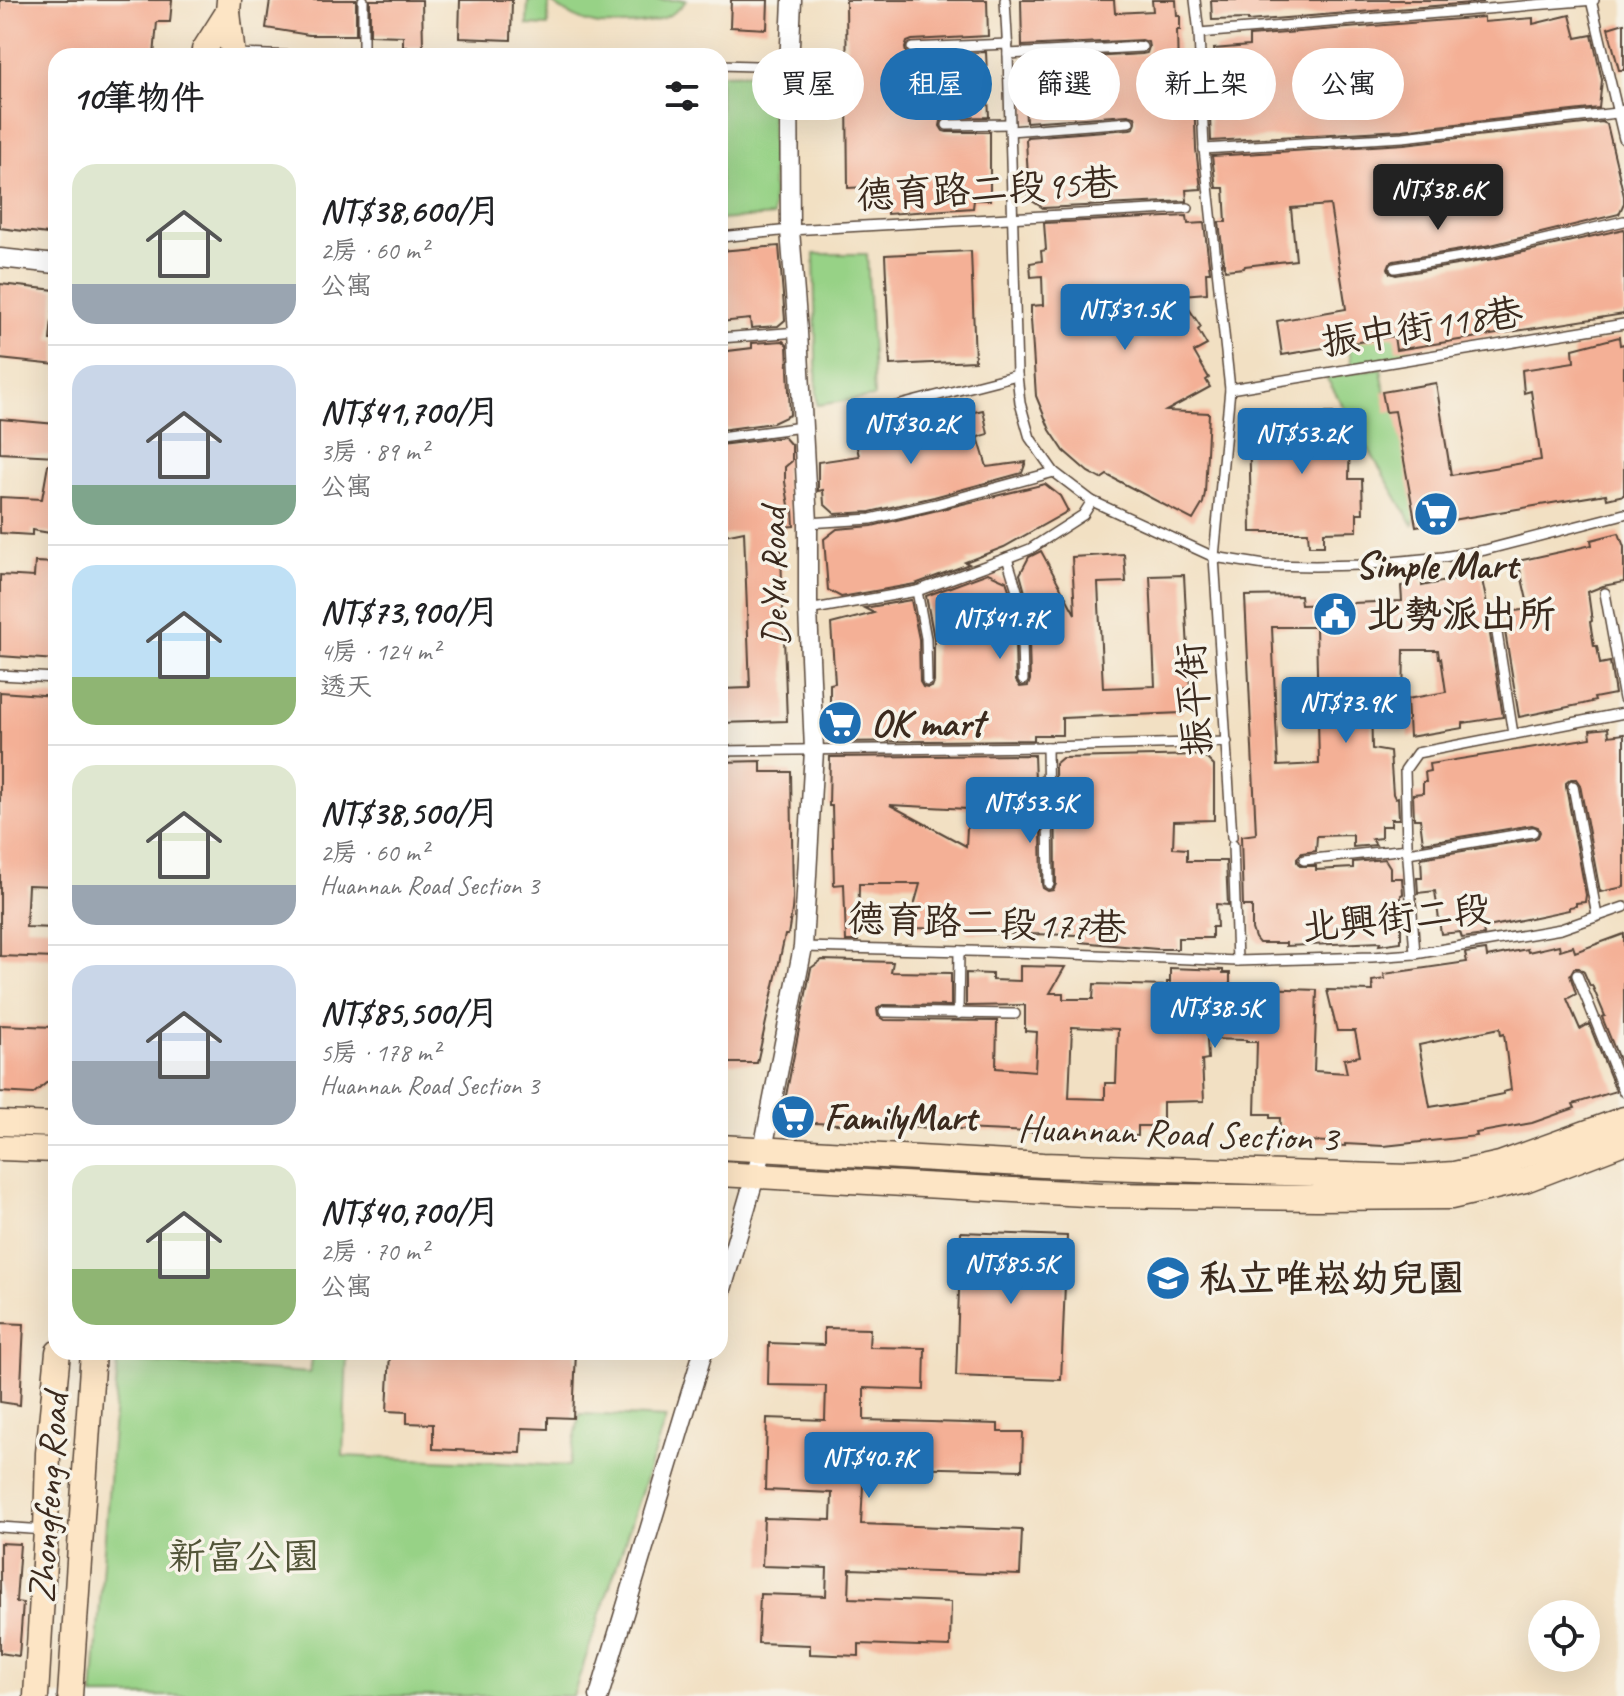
<!DOCTYPE html>
<html lang="zh-TW">
<head>
<meta charset="utf-8">
<style>
	body { margin:0; font-family:Caveat,"LXGW WenKai TC",sans-serif; background:#f6f6f6; color:#202124; height:100vh; display:flex; flex-direction:column; font-size:30px; white-space:nowrap }
	* { box-sizing:border-box; margin:0 }
	p { font-size:26px; color:#757577 }
	.icon { flex:none; width:44px; height:44px; fill:none; stroke:currentColor; stroke-width:2; stroke-linecap:round; stroke-linejoin:round }
	.map { position:relative; flex:1; overflow:hidden }
	.details { position:absolute; left:48px; top:48px; width:680px; height:1312px; display:flex; flex-direction:column; background:#fff; border-radius:24px; box-shadow:0 8px 32px #0002 }
	.details>* { flex:none }
	.top-card { position:absolute; left:752px; top:48px; width:752px; height:72px; display:flex; gap:16px }
	.buttons { position:absolute; left:1528px; top:1600px; display:grid; gap:16px }
	.buttons a { display:grid; place-items:center; width:72px; height:72px; border-radius:50%; background:#fff; box-shadow:0 8px 32px #0002; font-size:40px }
	.price { position:absolute; translate:-50% -68px; padding:0 18px; border-radius:8px; background:#1f6fb2; color:#fff; font-size:26px; line-height:52px; filter:drop-shadow(0 2px 4px #0008) }
	.price::after { content:''; position:absolute; left:50%; top:48px; width:24px; height:18px; margin-left:-12px; background:inherit; clip-path:polygon(0 0,100% 0,50% 100%) }
	.price.current { background:#222; color:#fff }
	ul { padding:0; list-style:none }
	li { display:flex; align-items:center; gap:24px; height:200px; padding:0 24px }
	li+li { border-top:2px solid #e0e0e0 }
	li span { display:grid; place-items:center; flex:none; width:224px; height:160px; border-radius:24px; color:#555 }
	li>.icon { margin-inline-start:auto }
	span .icon { width:96px; height:96px; fill:#fffc; stroke-width:1 }
	li b { font-size:34px }
	h2 { display:flex; justify-content:space-between; align-items:center; height:96px; padding:0 24px; font-size:34px }
	.tag { padding:0 28px; border-radius:36px; background:#fff; box-shadow:0 8px 32px #0002; font-size:28px; line-height:72px }
	.tag.current { background:#1f6fb2; color:#fff }
	.map>svg:first-child { display:block }
	.green { fill:#97d286; stroke:#697e52; stroke-width:2 }
	.building { fill:#f4b096; fill-rule:evenodd }
	.lines { fill:none; stroke-linecap:round; stroke-linejoin:round }
	.service-casing { stroke:#564537; stroke-width:12 }
	.minor-casing { stroke:#564537; stroke-width:21 }
	.secondary-casing { stroke:#564537; stroke-width:27 }
	.service { stroke:#fff; stroke-width:9 }
	.minor { stroke:#fff; stroke-width:18 }
	.secondary { stroke:#fde5c5; stroke-width:24 }
	.labels { text-anchor:middle; dominant-baseline:central; stroke-width:7; stroke-linejoin:round; paint-order:stroke }
	.street-label { font-size:38px; fill:#3b2a1e; stroke:#f7f3e8 }
	.poi-label { font-size:38px; font-weight:bold; fill:#3b2a1e; stroke:#f7f3e8; text-anchor:start }
	.park-label { font-size:38px; fill:#525438; stroke:#f7f3e8 }
</style>
</head>
<body>
<div class="map">
<svg width="1624" height="1696" viewBox="0 0 1624 1696">
	<rect width="100%" height="100%" fill="#f7f3e8"/>
	<filter id="ink" filterUnits="userSpaceOnUse"><feTurbulence type="fractalNoise" baseFrequency=".0125" numOctaves="2"/><feDisplacementMap in="SourceGraphic" scale="16" xChannelSelector="R" yChannelSelector="G"/><feConvolveMatrix kernelMatrix="1 2 1 2 8 2 1 2 1" color-interpolation-filters="sRGB"/></filter>
	<filter id="wash" filterUnits="userSpaceOnUse"><feTurbulence type="fractalNoise" baseFrequency=".006" numOctaves="4" result="noise"/><feDisplacementMap in="SourceGraphic" scale="32" xChannelSelector="R" yChannelSelector="G"/><feGaussianBlur stdDeviation="1.8" result="paint"/><feColorMatrix in="noise" values="0 0 0 0 0 0 0 0 0 0 0 0 0 0 0 0 0 1.4 0 .05"/><feComposite in="paint" operator="in"/></filter>
	<g filter="url(#wash)">
		<rect width="100%" height="100%" fill="#f2e0c3"/>
		<!-- green -->
		<g class="green">
			<path d="M528 0H687C670 22 645 25 619 25 611 25 602 26 594 24 576 20 562 11 549 1L548 26 527 25Z"/>
			<path d="M771 73 773 216 720 220V74Z"/>
			<path d="M814 254H867L874 397 817 405Z"/>
			<path d="M1398 329 1415 357 1352 367 1347 338Z"/>
			<path d="M1381 368 1385 394 1398 392 1418 512 1413 525 1326 377Z"/>
			<path d="M313 1352H347L343 1456 569 1466 580 1414 666 1418 573 1696H93L118 1361 310 1373Z"/>
		</g>
		<g id="blocks">
			<!-- building -->
			<g class="building">
				<path d="M0 0H172L170 22H157L154 56H56V235L0 228Z"/>
				<path d="M270 0H356V35H309L266 28Z"/>
				<path d="M370 0H422L423 47H403V36L370 35Z"/>
				<path d="M460 0H512L511 40 459 38Z"/>
				<path d="M731 0H768L767 29 730 27Z"/>
				<path d="M846 0H987L988 36 912 40 907 42 905 48 906 53 912 56 986 52 989 117 946 118 941 121 940 126 943 131 947 132H990V200H974L973 208 887 214 886 186 848 188Z"/>
				<path d="M1021 0H1114L1115 13 1153 11 1152 0H1176L1177 16H1180V30H1177L1178 73 1193 72 1196 149 1201 189 1186 190 1187 201 1043 208 1029 199 1026 139 1027 137 1130 129 1134 128 1136 122 1135 117 1128 115 1026 122 1023 61 1142 54 1147 53 1149 47 1148 42 1142 40 1022 46Z"/>
				<path d="M1211 0H1483V2L1248 21V19L1212 20Z"/>
				<path d="M1570 15 1576 38 1592 35 1602 80 1599 108 1402 130 1211 141 1208 71H1212L1211 66H1216L1214 49 1249 46V36L1484 17V22L1533 18V24Z"/>
				<path d="M1624 23V70H1619L1608 28Z"/>
				<path d="M1602 122 1607 124 1624 196V203L1619 214 1491 245 1394 261 1390 263 1388 268 1390 273 1396 275 1493 259 1624 229V314L1396 350 1394 336 1282 355 1277 321 1346 309 1330 205 1291 208 1296 260 1245 266 1244 268 1225 270 1219 222H1226L1224 188H1216L1212 156 1404 144Z"/>
				<path d="M1187 216 1188 224 1204 223 1210 272H1206L1207 293 1180 295 1201 327 1198 330 1207 345 1194 352 1209 378 1206 380 1210 387 1166 411 1209 413 1205 493 1203 503 1193 520 1107 475 1101 479 1088 472 1064 451 1050 430 1036 396 1031 319V306L1043 305 1042 276 1031 277 1030 263 1042 261 1041 251 1046 250 1044 223Z"/>
				<path d="M779 246 785 320 778 326 751 328 750 319 720 322V251Z"/>
				<path d="M971 251 975 361 890 365 885 255Z"/>
				<path d="M0 284 55 290 50 340H56V365L0 359Z"/>
				<path d="M1619 337 1620 345 1624 344V495L1607 499 1606 494 1416 526 1395 411 1386 412 1382 392 1436 383 1451 475 1541 460 1531 391 1524 393 1522 370 1574 362 1573 349Z"/>
				<path d="M783 341 787 345 790 415 773 423 720 430V352L752 348V343Z"/>
				<path d="M983 410 988 434 978 437 987 467 1026 462 1022 473 934 497 870 512 835 514 824 504 823 490 818 491V462L859 456 855 439Z"/>
				<path d="M1333 413V421H1341L1342 430H1350L1349 479H1362L1363 513H1357V531L1324 532V546H1309L1308 532H1251L1249 414Z"/>
				<path d="M0 419 56 424V456L0 453Z"/>
				<path d="M784 437 792 446V461L785 467V482L790 511 793 510 794 526 780 527 787 721 720 723V689L750 688 744 531 720 536V445Z"/>
				<path d="M48 465H56V534L32 530V535L0 533V497L42 499Z"/>
				<path d="M1045 484 1060 496 1068 511 1004 547 965 562 969 564 915 584 841 597 828 590 824 539 837 529 872 526Z"/>
				<path d="M1619 533 1624 547V582L1603 586 1588 592 1592 621 1590 622 1594 646H1597L1600 664 1610 662 1615 694 1594 698 1595 701 1583 704 1519 717 1502 613 1529 609 1518 561 1592 545 1591 540Z"/>
				<path d="M1041 551 1075 614 1072 557 1124 554 1126 582 1098 583 1103 688 1155 686 1150 576 1184 575 1190 688 1181 689 1182 713 1062 718V735H1034V740L830 742V684L835 683 831 624 874 613 864 608 911 600 919 639 920 682 923 687 928 688 932 687 934 682V638L926 596 988 573 1006 581 1014 604 1016 681 1020 687 1028 686 1030 680 1028 603 1020 574 1029 557Z"/>
				<path d="M35 562 56 563V660L0 656V575L34 577Z"/>
				<path d="M1479 565 1488 609 1487 615 1503 717 1463 723V728L1409 737 1407 699 1446 692 1441 658H1439L1438 650H1404L1403 702 1371 698 1372 749 1390 752 1393 794 1395 798 1398 797 1399 819H1391V826H1381V838L1372 839 1376 845 1353 847V835L1317 836 1316 851 1302 853 1297 858V862L1300 866H1316V870L1353 868V862L1385 859 1390 867V878H1402L1403 894 1401 895V942L1379 945 1380 942 1286 946V943H1259L1255 938 1252 929V906H1243L1241 836 1256 834 1245 596 1300 595 1301 605 1402 601 1401 586 1406 585 1407 580 1422 579V586L1461 578 1459 570ZM1272 627H1316L1319 764 1278 766Z"/>
				<path d="M0 692 56 696V886L28 885 26 927 56 928V958L0 956Z"/>
				<path d="M1608 728 1609 736 1624 734V887L1600 892 1580 785 1576 779H1571L1566 783V787L1586 895 1585 902 1576 903V906L1569 907V910L1483 928 1484 935 1462 938 1460 932 1441 934 1435 891 1418 893 1417 878H1422L1421 858 1534 839 1538 837 1540 832 1538 827 1532 825 1423 843 1420 819H1414L1413 794 1423 793V782H1426L1425 772 1430 771 1429 764 1591 738 1590 730Z"/>
				<path d="M1034 755 1035 781 1040 777 1042 884 1043 888 1048 891 1053 890 1056 884 1055 764 1062 758 1203 755 1214 766V820L1174 821 1173 848 1187 849V861H1226L1228 905 1216 904 1217 927H1212V938H1178V949H1157L1080 942V935L967 933V929L908 928 920 884H859L858 941H846L844 884 834 885 832 806H829L830 757ZM890 805 968 809 966 846Z"/>
				<path d="M761 761V772H791L793 898 792 910 788 935H785L757 1063H720V762Z"/>
				<path d="M1624 934V1072L1602 1017 1605 1016 1592 985 1590 986 1584 972 1579 968H1574L1570 975 1576 994 1567 999 1580 1029 1589 1024 1616 1091 1573 1104 1575 1108 1532 1123 1476 1133 1477 1136 1384 1146 1345 1144V1146L1330 1145V1142L1279 1140 1280 1118H1270V1114H1255L1257 1042H1246V1040L1207 1039 1208 1059 1202 1060 1204 1101 1163 1102V1126H1138V1136L1111 1135 1112 1130 1075 1129 1058 1128V1132H1033L789 1122 783 1111 811 968 822 960 893 962 891 972 951 973V1006L883 1005 877 1009 878 1016 884 1020 997 1021 996 1068 1035 1071 1037 1032 1025 1031V1005L966 1006V973L992 974V980L1020 981V966L1065 967 1050 993H1063V999H1093L1094 984 1167 986V982H1170V968L1223 970V973H1230V987L1317 990 1314 1071 1347 1073 1344 1059 1360 1056 1355 1031H1337L1327 990 1373 991 1372 981 1385 979 1384 974 1467 962 1465 953 1486 950 1487 957 1527 949 1528 952 1559 945 1560 950 1573 946 1575 952ZM1072 1027 1118 1029 1116 1083H1105V1099L1069 1098ZM1500 1028 1501 1035 1504 1034 1511 1090 1503 1092V1094L1478 1099 1430 1107 1419 1045Z"/>
				<path d="M0 1025 55 1027 51 1079 33 1094 0 1092Z"/>
				<path d="M961 1232 1067 1236 1061 1380 956 1376Z"/>
				<path d="M0 1323 24 1324 20 1405 0 1402Z"/>
				<path d="M824 1328 870 1329 869 1347 925 1348 924 1390 864 1388V1420L998 1424V1432H1023L1022 1470 864 1466 861 1524 1022 1530 1020 1575 850 1569 849 1598 951 1602 950 1647 859 1644V1656L810 1654V1645L758 1643 760 1594 826 1596 827 1568 762 1566 764 1518 831 1520 832 1493 765 1490 767 1418 825 1420 826 1386 768 1385 769 1343 824 1345Z"/>
				<path d="M390 1352H576L573 1418 548 1417V1429L522 1428 521 1453 433 1449V1424L407 1423V1412L387 1411Z"/>
				<path d="M0 1543 20 1544 16 1602 23 1603 19 1656 0 1653Z"/>
			</g>
		</g>
	</g>
	<g filter="url(#ink)">
		<use href="#blocks" fill-opacity="0" stroke="#564537" stroke-width="2"/>
		<g class="lines">
			<!-- service casing -->
			<g class="service-casing">
				<g id="service">
					<path d="M1005 0 1008 54 1017 375 1020 403 1030 438 1054 472 1092 501 1214 557 1265 565 1315 566 1360 565 1443 557 1485 550 1624 514"/>
					<path d="M1195 0 1199 33 1204 149 1230 389 1214 557 1232 837"/>
					<path d="M1591 0 1624 139"/>
					<path d="M1199 33 1594 0"/>
					<path d="M912 48 1008 44"/>
					<path d="M233 54 299 56"/>
					<path d="M1008 54 1142 47"/>
					<path d="M363 56V0"/>
					<path d="M720 65 789 67"/>
					<path d="M947 125 1010 124"/>
					<path d="M1010 131 1129 122"/>
					<path d="M1204 149 1403 137 1617 113 1624 110"/>
					<path d="M720 237 790 230 1188 208"/>
					<path d="M1395 268 1492 252 1624 221"/>
					<path d="M720 338 798 332"/>
					<path d="M1230 389 1624 324"/>
					<path d="M885 409 1017 375"/>
					<path d="M720 438 802 427"/>
					<path d="M808 523 871 519 936 504 1054 472"/>
					<path d="M1007 558 1021 603 1023 680"/>
					<path d="M917 591 926 638 927 681"/>
					<path d="M1605 593 1624 699"/>
					<path d="M808 610 917 591 1007 558 1030 549 1083 515 1092 501"/>
					<path d="M1494 614 1513 734"/>
					<path d="M0 675 56 678"/>
					<path d="M1047 747 1049 884"/>
					<path d="M720 751 1047 747 1227 742"/>
					<path d="M1573 786 1597 916"/>
					<path d="M1233 845 1237 961"/>
					<path d="M1408 853 1533 832"/>
					<path d="M1304 860 1408 849"/>
					<path d="M803 947 1048 953 1237 961 1372 957 1415 954 1561 929 1624 907"/>
					<path d="M1415 954 1407 844 1405 770 1417 753 1624 713"/>
					<path d="M1577 975 1624 1092"/>
					<path d="M884 1012 1015 1014"/>
					<path d="M958 1014 959 951"/>
					<path d="M0 1527 46 1530"/>
				</g>
			</g>
			<!-- minor casing -->
			<g class="minor-casing">
				<g id="minor">
					<path d="M0 258 56 264"/>
					<path d="M720 1296 763 1149 803 947 814 750 808 610V523L798 332 790 230 789 67 792 0"/>
					<path d="M599 1696 703 1352"/>
				</g>
			</g>
			<!-- secondary casing -->
			<g class="secondary-casing">
				<g id="secondary">
					<path d="M229 0 228 12 233 56"/>
					<path d="M203 56 204 50 228 12"/>
					<path d="M0 1123 56 1125"/>
					<path d="M720 1147 1043 1165 1409 1177 1454 1174 1500 1164 1624 1119"/>
					<path d="M0 1148 56 1150"/>
					<path d="M720 1174 1103 1195 1317 1198 1451 1197 1525 1180 1624 1142"/>
					<path d="M36 1696 46 1530 48 1453 58 1352"/>
					<path d="M70 1696 93 1352"/>
				</g>
			</g>
			<!-- service -->
			<use href="#service" class="service"/>
			<!-- minor -->
			<use href="#minor" class="minor"/>
			<!-- secondary -->
			<use href="#secondary" class="secondary"/>
		</g>
	</g>
	<!-- icons -->
	<defs>
		<g id="supermarket-disc" transform="scale(2.3)"><circle r="9.5" fill="#1f6fb2" stroke="#f7f3e8"/><path d="M-6-5.5h2.5l.6 2H6L4.5 2H-2.5L-4.4-4H-6ZM-1.5 3.2a1.3 1.3 0 1 0 .1 0ZM3 3.2a1.3 1.3 0 1 0 .1 0Z" fill="#fff"/></g>
		<g id="civic-disc" transform="scale(2.3)"><circle r="9.5" fill="#1f6fb2" stroke="#f7f3e8"/><path d="M-.6-6.5H3V-4.5H.6V-3L4-1V1h2V6H-6V1h2V-1L-.6-3ZM-1.2 2.5V6h2.4V2.5Z" fill="#fff"/></g>
		<g id="school-disc" transform="scale(2.3)"><circle r="9.5" fill="#1f6fb2" stroke="#f7f3e8"/><path d="M0-5L7-2L0 1L-7-2ZM-4 1L0 2.5L4 1V4Q0 6-4 4Z" fill="#fff"/></g>
	</defs>
	<g fill-rule="evenodd">
		<use href="#supermarket-disc" x="1436" y="514"/>
		<use href="#civic-disc" x="1335" y="614"/>
		<use href="#supermarket-disc" x="840" y="723"/>
		<use href="#supermarket-disc" x="793" y="1117"/>
		<use href="#school-disc" x="1168" y="1278"/>
	</g>
	<g class="labels">
		<!-- street labels -->
		<g class="street-label">
			<text transform="translate(987 189) rotate(-3)">德育路二段95巷</text>
			<text transform="translate(1422 327) rotate(-9)">振中街118巷</text>
			<text transform="translate(774 577) rotate(-91)">DeYu Road</text>
			<text transform="translate(1194 699) rotate(-94)">振平街</text>
			<text transform="translate(1396 918) rotate(-6)">北興街二段</text>
			<text transform="translate(987 923) rotate(2)">德育路二段177巷</text>
			<text transform="translate(1178 1133) rotate(2)">Huannan Road Section 3</text>
			<text transform="translate(48 1498) rotate(-86)">Zhongfeng Road</text>
		</g>
		<!-- poi labels -->
		<g class="poi-label">
			<text x="1436" y="565" text-anchor="middle">Simple Mart</text>
			<text x="1366" y="614">北勢派出所</text>
			<text x="871" y="723">OK mart</text>
			<text x="824" y="1117">FamilyMart</text>
			<text x="1199" y="1278">私立唯崧幼兒園</text>
		</g>
		<!-- park labels -->
		<g class="park-label">
			<text x="244" y="1556">新富公園</text>
		</g>
	</g>
</svg>
<div class="buttons">
<a><svg class="icon" aria-label="locate" viewBox="0 0 24 24"><circle cx="12" cy="12" r="6"/><path d="M12 2v4M12 18v4M2 12h4M18 12h4"/></svg></a>
</div>
<b class="price current" style="left:1438px;top:232px">NT$38.6K</b>
<b class="price" style="left:1125px;top:352px">NT$31.5K</b>
<b class="price" style="left:911px;top:466px">NT$30.2K</b>
<b class="price" style="left:1302px;top:476px">NT$53.2K</b>
<b class="price" style="left:1000px;top:661px">NT$41.7K</b>
<b class="price" style="left:1346px;top:745px">NT$73.9K</b>
<b class="price" style="left:1030px;top:845px">NT$53.5K</b>
<b class="price" style="left:1215px;top:1050px">NT$38.5K</b>
<b class="price" style="left:1011px;top:1306px">NT$85.5K</b>
<b class="price" style="left:869px;top:1500px">NT$40.7K</b>
<div class="top-card">
<a class="tag">買屋</a>
<a class="tag current">租屋</a>
<a class="tag">篩選</a>
<a class="tag">新上架</a>
<a class="tag">公寓</a>
</div>
<section class="details">
<h2>10筆物件<svg class="icon" aria-label="filters" viewBox="0 0 24 24"><path d="M4 7h16M4 17h16"/><circle cx="9" cy="7" r="2"/><circle cx="15" cy="17" r="2"/></svg></h2>
<ul>
<li><span style="background:linear-gradient(#dfe7d0 75%,#9aa5b1 0)"><svg class="icon" aria-label="home" viewBox="0 0 24 24"><path d="M3 11l9-7 9 7M6 9v11h12V9"/></svg></span><div><b>NT$38,600/月</b><p>2房 · 60 m²</p><p>公寓</p></div></li>
<li><span style="background:linear-gradient(#c9d6e8 75%,#7fa58c 0)"><svg class="icon" aria-label="home" viewBox="0 0 24 24"><path d="M3 11l9-7 9 7M6 9v11h12V9"/></svg></span><div><b>NT$41,700/月</b><p>3房 · 89 m²</p><p>公寓</p></div></li>
<li><span style="background:linear-gradient(#bfe0f5 70%,#8fb573 0)"><svg class="icon" aria-label="home" viewBox="0 0 24 24"><path d="M3 11l9-7 9 7M6 9v11h12V9"/></svg></span><div><b>NT$73,900/月</b><p>4房 · 124 m²</p><p>透天</p></div></li>
<li><span style="background:linear-gradient(#dfe7d0 75%,#9aa5b1 0)"><svg class="icon" aria-label="home" viewBox="0 0 24 24"><path d="M3 11l9-7 9 7M6 9v11h12V9"/></svg></span><div><b>NT$38,500/月</b><p>2房 · 60 m²</p><p>Huannan Road Section 3</p></div></li>
<li><span style="background:linear-gradient(#c9d6e8 60%,#9aa5b1 0)"><svg class="icon" aria-label="home" viewBox="0 0 24 24"><path d="M3 11l9-7 9 7M6 9v11h12V9"/></svg></span><div><b>NT$85,500/月</b><p>5房 · 178 m²</p><p>Huannan Road Section 3</p></div></li>
<li><span style="background:linear-gradient(#dfe7d0 65%,#8fb573 0)"><svg class="icon" aria-label="home" viewBox="0 0 24 24"><path d="M3 11l9-7 9 7M6 9v11h12V9"/></svg></span><div><b>NT$40,700/月</b><p>2房 · 70 m²</p><p>公寓</p></div></li>
</ul>
</section>
</div>
</body>
</html>
